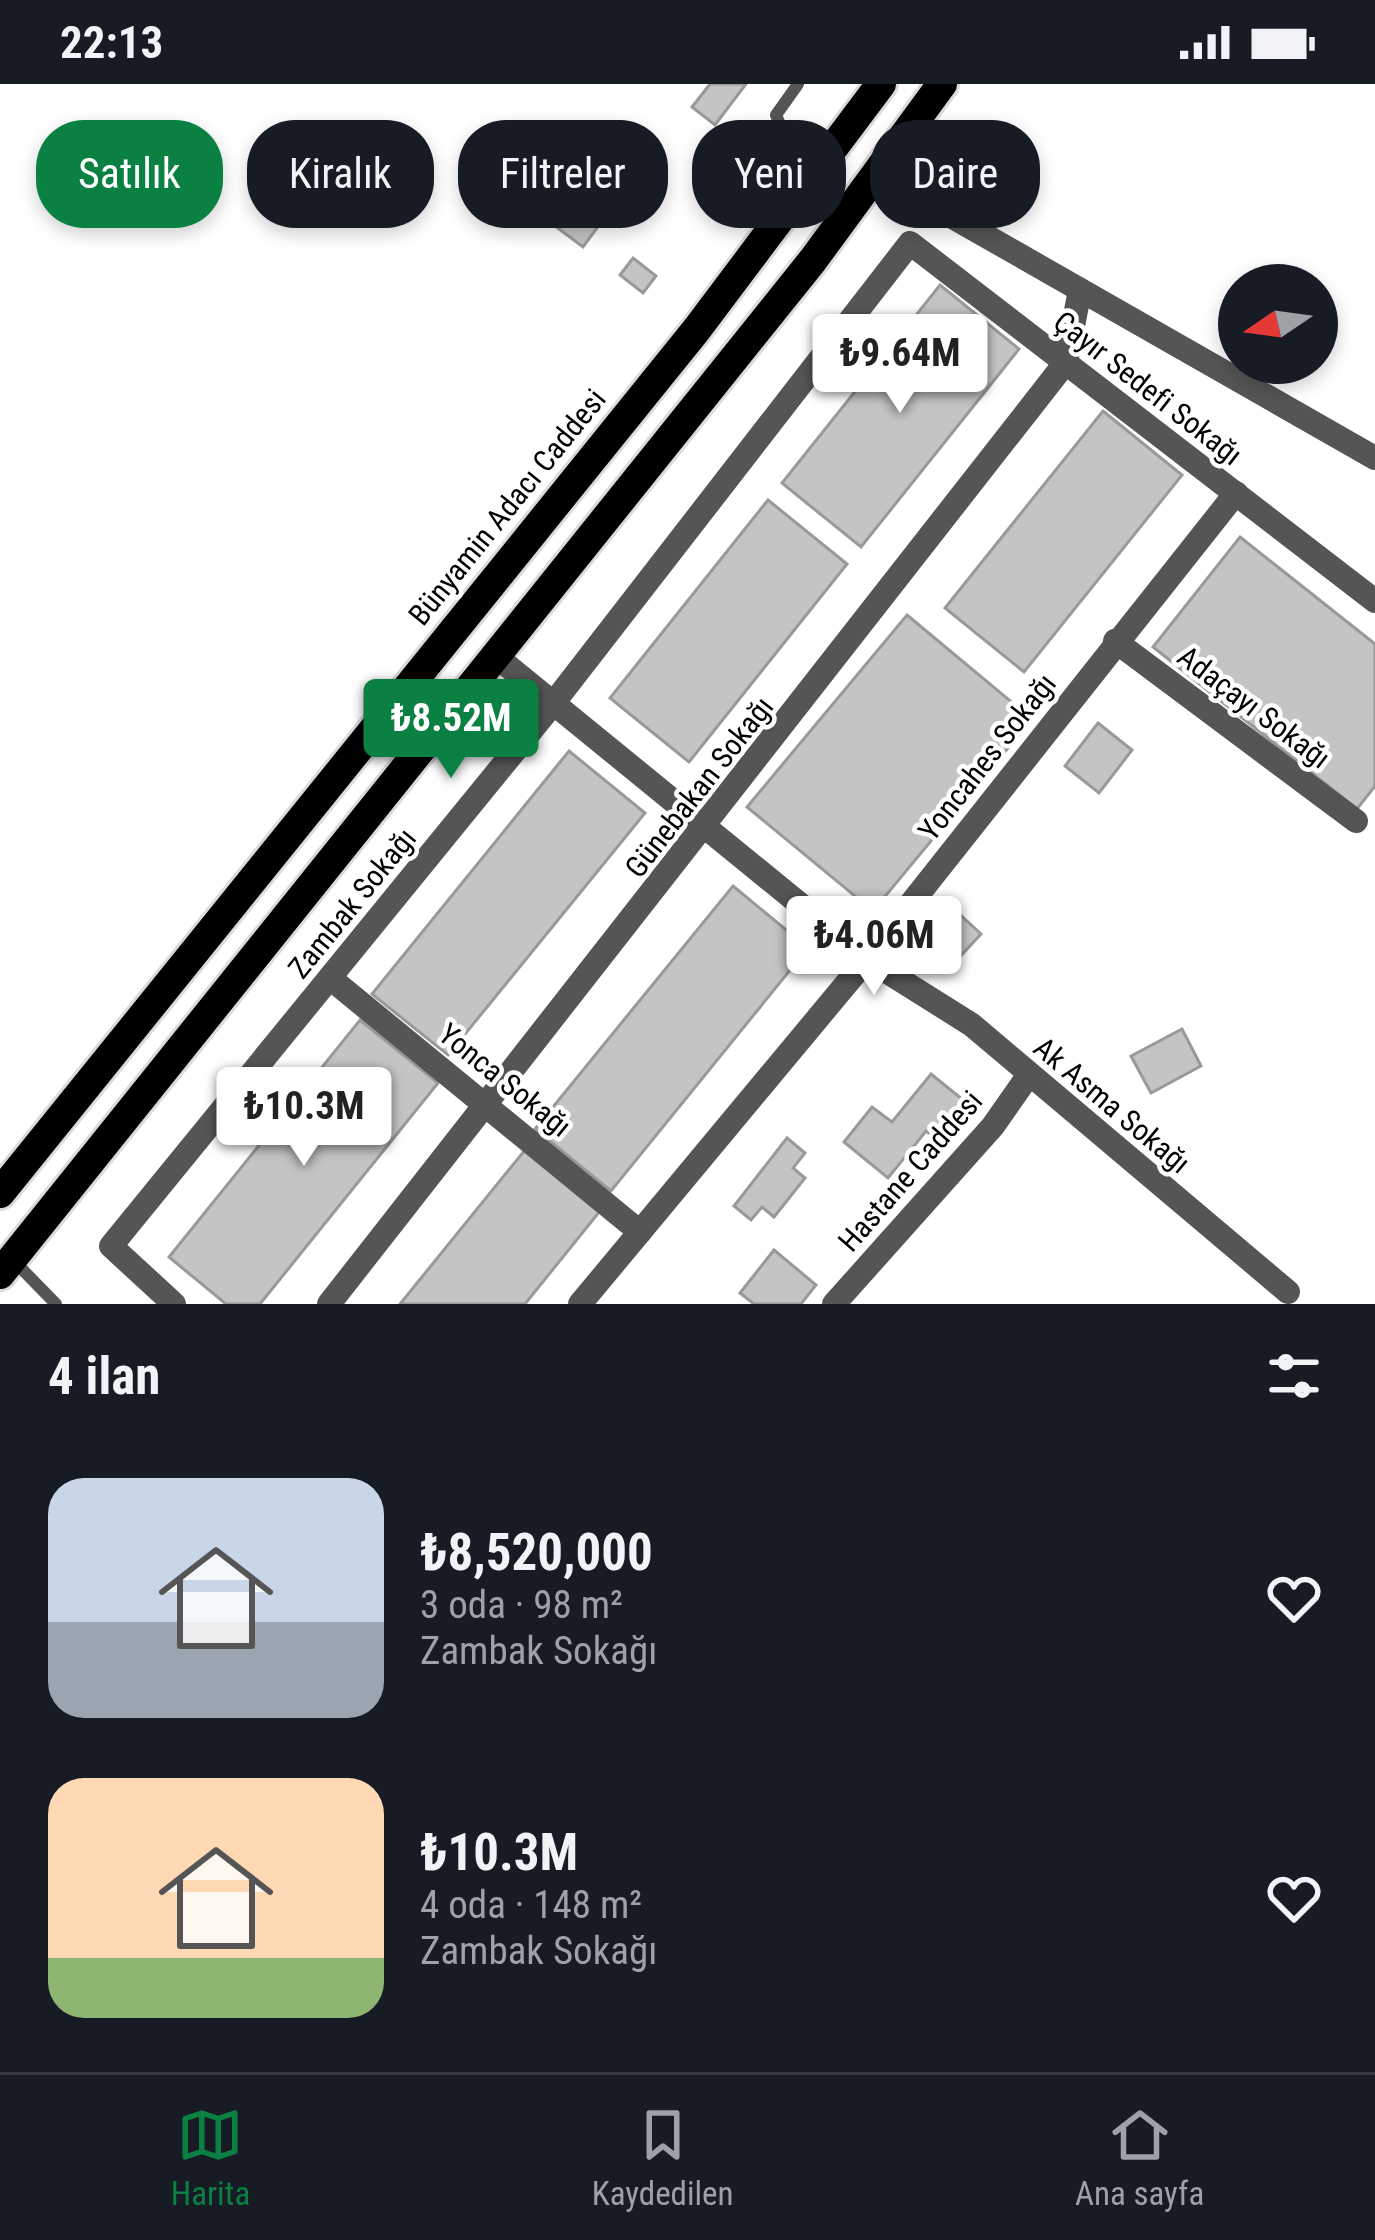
<!DOCTYPE html>
<html lang="tr">
<head>
<meta charset="utf-8">
<style>
	body { margin:0; font-family:"Roboto Condensed",sans-serif; background:#20242c; color:#f1f3f6; height:100vh; display:flex; flex-direction:column; font-size:45px; white-space:nowrap }
	* { box-sizing:border-box; margin:0 }
	p { font-size:39px; color:#9ea1a6 }
	.icon { flex:none; width:66px; height:66px; fill:none; stroke:currentColor; stroke-width:2; stroke-linecap:round; stroke-linejoin:round }
	.map { position:relative; height:1220px; overflow:hidden }
	.details { display:flex; flex-direction:column; background:#171b24; flex:1 }
	.details>* { flex:none }
	.top-card { position:absolute; left:36px; top:36px; width:1305px; height:108px; display:flex; gap:24px }
	.needle { width:78px; rotate:257deg }
	.buttons { position:absolute; left:1218px; top:180px; display:grid; gap:24px }
	.buttons a { display:grid; place-items:center; width:120px; height:120px; border-radius:50%; background:#171b24; box-shadow:0 6px 18px #0003; font-size:60px }
	.price { position:absolute; translate:-50% -102px; padding:0 27px; border-radius:12px; background:#fff; color:#222; font-size:39px; line-height:78px; filter:drop-shadow(0 3px 6px #0008) }
	.price::after { content:''; position:absolute; left:50%; top:72px; width:36px; height:27px; margin-left:-18px; background:inherit; clip-path:polygon(0 0,100% 0,50% 100%) }
	.price.current { background:#0b8043; color:#fff }
	ul { padding:0; list-style:none }
	li { display:flex; align-items:center; gap:36px; height:300px; padding:0 48px }
	li span { display:grid; place-items:center; flex:none; width:336px; height:240px; border-radius:36px; color:#555 }
	li>.icon { margin-inline-start:auto }
	span .icon { width:144px; height:144px; fill:#fffc; stroke-width:1 }
	li b { font-size:51px }
	h2 { display:flex; justify-content:space-between; align-items:center; height:144px; padding:0 48px; font-size:51px }
	.pill { padding:0 42px; border-radius:48px; background:#171b24; box-shadow:0 6px 18px #0003; font-size:42px; line-height:108px }
	.pill.current { background:#0b8043; color:#fff }
	.status { display:flex; justify-content:space-between; align-items:center; height:84px; padding:0 60px; background:#171b24; direction:ltr }
	.status svg { height:33px; fill:currentColor }
	.tabs { display:flex; justify-content:space-around; align-items:center; height:168px; border-top:3px solid #363941; background:#171b24; font-size:33px; color:#9ea1a6 }
	.tabs a { display:grid; justify-items:center; gap:6px }
	.tabs .current { color:#0b8043 }
	.map>svg:first-child { display:block }
	.building { fill:#c4c4c4; stroke:#999; stroke-width:3 }
	.lines { fill:none; stroke-linecap:round; stroke-linejoin:round }
	.primary-casing { stroke:#dbdbdb; stroke-width:36 }
	.service { stroke:#555; stroke-width:12 }
	.minor { stroke:#555; stroke-width:24 }
	.tertiary { stroke:#555; stroke-width:24 }
	.primary { stroke:#000; stroke-width:30 }
	.labels { text-anchor:middle; dominant-baseline:central; stroke-width:9; stroke-linejoin:round; paint-order:stroke }
	.street-label { font-size:30px; fill:#000; stroke:#fff }
</style>
</head>
<body>
<div class="status"><b>22:13</b><svg viewBox="0 0 49 12"><path d="M0 12V9h3v3zM5 12V6h3v6zM10 12V3h3v9zM15 12V0h3v12zM26 1h20v11H26zM47 4h2v5h-2z"/></svg></div>
<div class="map">
<svg width="1375" height="1220" viewBox="0 0 1375 1220">
	<rect width="100%" height="100%" fill="#fff"/>
	<!-- building -->
	<g class="building">
		<path d="M710 0H746L715 41 692 23Z"/>
		<path d="M570 88 583 97 559 129 547 119Z"/>
		<path d="M583 97 614 121 583 163 551 139Z"/>
		<path d="M633 174 656 192 643 209 620 191Z"/>
		<path d="M940 201 1019 265 861 463 782 399Z"/>
		<path d="M1103 327 1182 391 1024 588 945 524Z"/>
		<path d="M768 416 847 480 689 678 610 614Z"/>
		<path d="M1240 453 1375 560V702L1357 725 1153 563Z"/>
		<path d="M907 531 1032 635 873 827 747 723Z"/>
		<path d="M1098 639 1132 666 1099 709 1065 682Z"/>
		<path d="M569 667 645 729 448 971 372 910Z"/>
		<path d="M733 802 808 864 611 1107 535 1045Z"/>
		<path d="M956 827 981 850 954 879 930 856Z"/>
		<path d="M360 936 438 999 260 1220H226L169 1173Z"/>
		<path d="M1182 945 1201 982 1151 1009 1131 972Z"/>
		<path d="M931 990 973 1024 944 1061 926 1047 888 1094 844 1058 872 1023 892 1038Z"/>
		<path d="M787 1054 805 1069 793 1084 805 1094 774 1133 762 1123 751 1136 734 1122Z"/>
		<path d="M525 1066 600 1127 525 1220H400Z"/>
		<path d="M774 1166 816 1201 801 1220H754L740 1209Z"/>
	</g>
	<g class="lines">
		<!-- primary casing -->
		<g class="primary-casing">
			<g id="primary">
				<path d="M0 1109 697 245 881 0"/>
				<path d="M0 1190 813 176 942 0"/>
			</g>
		</g>
		<!-- service -->
		<g class="service">
			<path d="M798 0 776 31 805 99"/>
			<path d="M13 1176 56 1220"/>
		</g>
		<!-- minor -->
		<g class="minor">
			<path d="M1115 557 1356 737"/>
			<path d="M498 574 867 875 972 941 1288 1208"/>
			<path d="M330 894 640 1148"/>
			<path d="M174 1220 111 1162 552 621 910 159 1375 517"/>
			<path d="M329 1220 1066 278 1080 206"/>
			<path d="M580 1220 867 875 1236 409"/>
		</g>
		<!-- tertiary -->
		<g class="tertiary">
			<path d="M879 91 1375 374"/>
			<path d="M834 1220 993 1042 1028 992"/>
		</g>
		<!-- primary -->
		<use href="#primary" class="primary"/>
	</g>
	<g class="labels">
		<!-- street labels -->
		<g class="street-label">
			<text transform="translate(1148 304) rotate(38)">Çayır Sedefi Sokağı</text>
			<text transform="translate(507 423) rotate(-51)">Bünyamin Adacı Caddesi</text>
			<text transform="translate(1254 623) rotate(37)">Adaçayı Sokağı</text>
			<text transform="translate(987 673) rotate(-52)">Yoncahes Sokağı</text>
			<text transform="translate(699 703) rotate(-52)">Günebakan Sokağı</text>
			<text transform="translate(352 819) rotate(-51)">Zambak Sokağı</text>
			<text transform="translate(505 996) rotate(39)">Yonca Sokağı</text>
			<text transform="translate(1112 1021) rotate(40)">Ak Asma Sokağı</text>
			<text transform="translate(910 1087) rotate(-49)">Hastane Caddesi</text>
		</g>
	</g>
</svg>
<div class="buttons">
<a><svg class="needle" viewBox="-14 -14 28 28"><path d="M0-13l5 13h-10z" fill="#e53935"/><path d="M0 13l5-13h-10z" fill="#9ea1a6"/></svg></a>
</div>
<b class="price" style="left:900px;top:332px">₺9.64M</b>
<b class="price current" style="left:451px;top:697px">₺8.52M</b>
<b class="price" style="left:874px;top:914px">₺4.06M</b>
<b class="price" style="left:304px;top:1085px">₺10.3M</b>
<div class="top-card">
<a class="pill current">Satılık</a>
<a class="pill">Kiralık</a>
<a class="pill">Filtreler</a>
<a class="pill">Yeni</a>
<a class="pill">Daire</a>
</div>
</div>
<section class="details">
<h2>4 ilan<svg class="icon" aria-label="filters" viewBox="0 0 24 24"><path d="M4 7h16M4 17h16"/><circle cx="9" cy="7" r="2"/><circle cx="15" cy="17" r="2"/></svg></h2>
<ul>
<li><span style="background:linear-gradient(#c9d6e8 60%,#9aa5b1 0)"><svg class="icon" aria-label="home" viewBox="0 0 24 24"><path d="M3 11l9-7 9 7M6 9v11h12V9"/></svg></span><div><b>₺8,520,000</b><p>3 oda · 98 m²</p><p>Zambak Sokağı</p></div><svg class="icon" aria-label="heart" viewBox="0 0 24 24"><path d="M12 20l-8-8c-3-5 5-10 8-4 3-6 11-1 8 4z"/></svg></li>
<li><span style="background:linear-gradient(#ffd9b3 75%,#8fb573 0)"><svg class="icon" aria-label="home" viewBox="0 0 24 24"><path d="M3 11l9-7 9 7M6 9v11h12V9"/></svg></span><div><b>₺10.3M</b><p>4 oda · 148 m²</p><p>Zambak Sokağı</p></div><svg class="icon" aria-label="heart" viewBox="0 0 24 24"><path d="M12 20l-8-8c-3-5 5-10 8-4 3-6 11-1 8 4z"/></svg></li>
</ul>
</section>
<nav class="tabs">
<a class="current"><svg class="icon" aria-label="map" viewBox="0 0 24 24"><path d="M3 6l6-2 6 2 6-2v14l-6 2-6-2-6 2zM9 4v14M15 6v14"/></svg>Harita</a>
<a><svg class="icon" aria-label="saved" viewBox="0 0 24 24"><path d="M7 4h10v16l-5-4-5 4z"/></svg>Kaydedilen</a>
<a><svg class="icon" aria-label="home" viewBox="0 0 24 24"><path d="M3 11l9-7 9 7M6 9v11h12V9"/></svg>Ana sayfa</a>
</nav>
</body>
</html>
